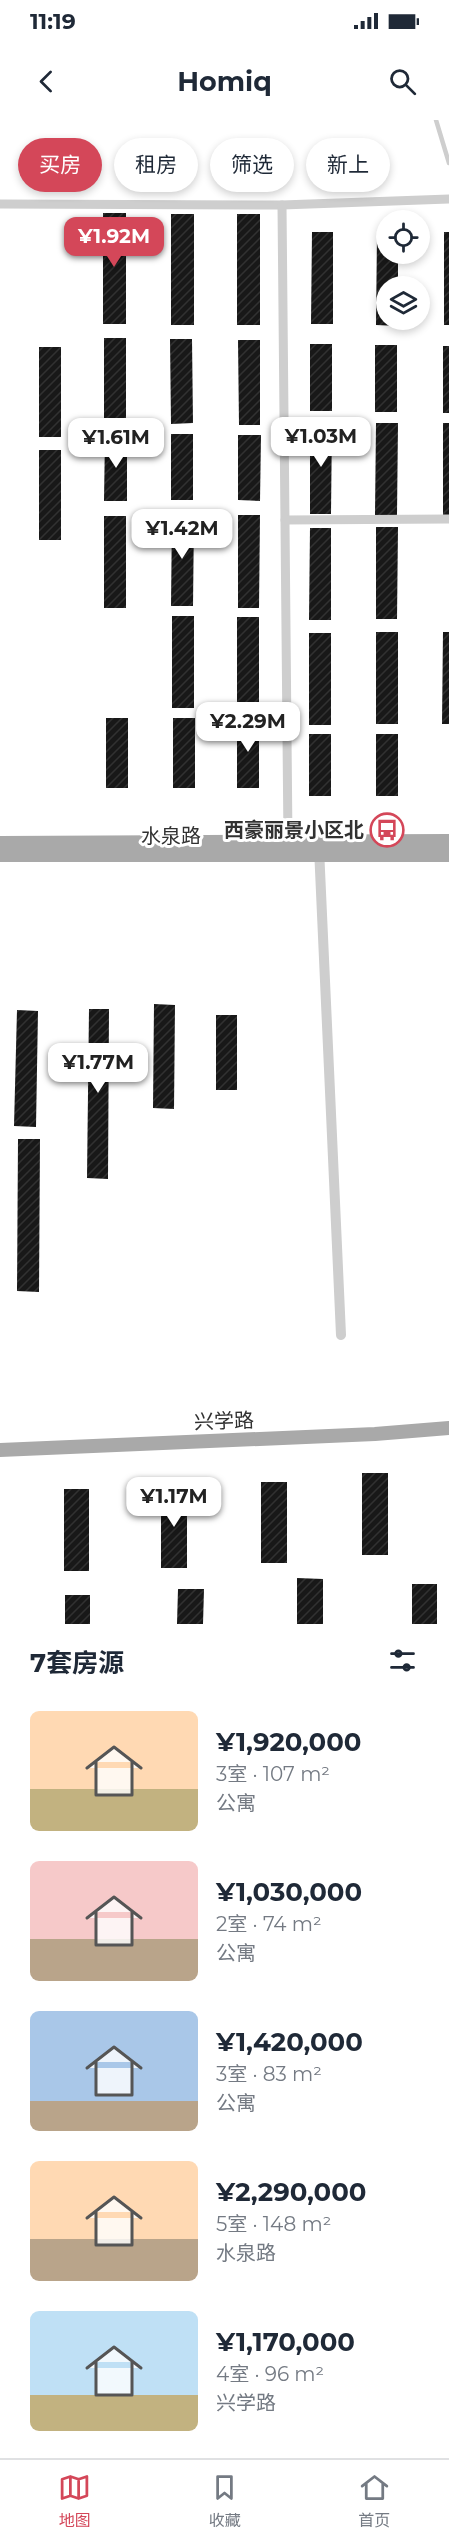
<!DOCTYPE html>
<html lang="zh">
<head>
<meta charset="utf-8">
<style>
	body { margin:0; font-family:Montserrat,"Noto Sans SC",sans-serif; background:#f6f6f7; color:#1f2937; height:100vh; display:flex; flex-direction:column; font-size:22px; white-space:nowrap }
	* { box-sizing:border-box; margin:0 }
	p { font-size:20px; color:#747a83 }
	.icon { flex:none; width:33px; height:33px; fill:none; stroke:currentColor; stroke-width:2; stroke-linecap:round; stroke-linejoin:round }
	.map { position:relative; height:1504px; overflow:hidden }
	.side { display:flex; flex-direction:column; background:#fff; flex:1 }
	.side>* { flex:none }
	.banner { position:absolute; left:18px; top:18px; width:414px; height:54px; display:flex; gap:12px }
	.fabs { position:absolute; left:376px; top:90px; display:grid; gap:12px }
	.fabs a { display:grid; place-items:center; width:54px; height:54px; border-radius:50%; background:#fff; box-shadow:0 3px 9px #0003; font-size:30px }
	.price { position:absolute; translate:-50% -51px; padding:0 14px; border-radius:12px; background:#fff; color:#222; font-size:20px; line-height:39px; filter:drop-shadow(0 2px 3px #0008) }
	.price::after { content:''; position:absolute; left:50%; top:36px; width:18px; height:14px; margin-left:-9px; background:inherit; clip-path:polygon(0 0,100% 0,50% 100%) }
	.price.active { background:#d44759; color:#fff }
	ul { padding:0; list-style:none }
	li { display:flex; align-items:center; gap:18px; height:150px; padding:0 30px }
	li span { display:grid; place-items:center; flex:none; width:168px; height:120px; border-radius:9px; color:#555 }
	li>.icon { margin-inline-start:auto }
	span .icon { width:72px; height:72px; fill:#fffc; stroke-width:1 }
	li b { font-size:26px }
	h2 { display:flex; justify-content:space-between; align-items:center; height:72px; padding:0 30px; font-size:26px }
	.tag { padding:0 21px; border-radius:27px; background:#fff; box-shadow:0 3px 9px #0003; font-size:21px; line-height:54px }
	.tag.active { background:#d44759; color:#fff }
	.status { display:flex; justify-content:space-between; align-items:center; height:42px; padding:0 30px; background:#fff; direction:ltr }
	.status svg { height:16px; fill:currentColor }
	header { display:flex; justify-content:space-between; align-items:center; height:78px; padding:0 30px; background:#fff; font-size:27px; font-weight:700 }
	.tab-bar { display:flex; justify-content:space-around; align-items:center; height:84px; border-top:2px solid #e0e1e3; background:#fff; font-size:16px; color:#747a83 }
	.tab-bar a { display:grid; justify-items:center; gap:3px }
	.tab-bar .active { color:#d44759 }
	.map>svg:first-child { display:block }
	.building { fill:url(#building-hatch) }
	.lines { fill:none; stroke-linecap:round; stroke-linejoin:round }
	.service { stroke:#cecece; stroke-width:4.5 }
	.minor { stroke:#cecece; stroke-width:9 }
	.tertiary { stroke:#cecece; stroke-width:10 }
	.primary { stroke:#a9a9a9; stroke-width:14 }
	.labels { text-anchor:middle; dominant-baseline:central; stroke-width:6; stroke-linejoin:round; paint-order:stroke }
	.poi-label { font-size:20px; font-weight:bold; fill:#313131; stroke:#fff; text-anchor:end }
	.street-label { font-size:20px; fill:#313131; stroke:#fff }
</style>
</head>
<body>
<div class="status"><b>11:19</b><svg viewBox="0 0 49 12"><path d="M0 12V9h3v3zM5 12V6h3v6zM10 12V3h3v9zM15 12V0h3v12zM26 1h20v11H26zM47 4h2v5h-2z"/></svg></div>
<header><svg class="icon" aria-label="back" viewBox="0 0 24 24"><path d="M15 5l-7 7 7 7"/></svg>Homiq<svg class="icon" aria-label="search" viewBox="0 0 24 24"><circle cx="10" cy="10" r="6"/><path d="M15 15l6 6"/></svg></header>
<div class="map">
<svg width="449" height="1504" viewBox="0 0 449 1504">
	<defs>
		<pattern id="building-hatch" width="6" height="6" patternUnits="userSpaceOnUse" patternTransform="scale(1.5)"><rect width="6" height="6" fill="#181818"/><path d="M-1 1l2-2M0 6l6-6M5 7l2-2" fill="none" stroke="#313131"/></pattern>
	</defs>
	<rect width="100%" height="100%" fill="#fff"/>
	<!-- building -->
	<g class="building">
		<rect x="103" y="93" width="23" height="111"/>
		<rect x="171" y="94" width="23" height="111"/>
		<rect x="237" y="94" width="23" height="111"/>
		<path d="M312 112H333V204H311Z"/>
		<rect x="444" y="112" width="5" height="93"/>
		<path d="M377 113H387V134H398V166H387V200H398V206L376 205Z"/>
		<rect x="104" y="218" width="22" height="85"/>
		<path d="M170 219H192L193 303 171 304Z"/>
		<path d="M238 220H260V305H239Z"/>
		<rect x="310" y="224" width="22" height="67"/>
		<rect x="375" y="225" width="22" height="67"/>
		<rect x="443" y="226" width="6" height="67"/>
		<rect x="39" y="227" width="22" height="90"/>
		<path d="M310 302H332L331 394H310Z"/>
		<path d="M376 303H398L397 395H375Z"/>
		<rect x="443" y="303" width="6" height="92"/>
		<rect x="171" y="314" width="22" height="66"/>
		<path d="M238 315H261L260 381 238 380Z"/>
		<path d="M105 316H127V381H104Z"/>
		<rect x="39" y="330" width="22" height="90"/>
		<path d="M172 394H194L193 486H171Z"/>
		<path d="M238 395H260L259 488H238Z"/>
		<rect x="104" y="396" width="22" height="92"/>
		<path d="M376 407H398L397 499H376Z"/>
		<path d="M310 408H331V500H309Z"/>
		<rect x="172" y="496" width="22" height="92"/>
		<rect x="237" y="497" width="22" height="92"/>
		<rect x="376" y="512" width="22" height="92"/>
		<path d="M443 512H449V604H442Z"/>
		<rect x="309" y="513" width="22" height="92"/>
		<rect x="106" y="598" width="22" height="70"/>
		<rect x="173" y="598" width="22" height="70"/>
		<rect x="237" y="598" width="22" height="70"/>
		<rect x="309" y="614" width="22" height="62"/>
		<rect x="376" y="614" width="22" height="62"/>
		<path d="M154 884 175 885 174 989 153 988Z"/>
		<path d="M89 889H109L108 1059 87 1058Z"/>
		<path d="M17 890 38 891 36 1007 14 1006Z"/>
		<rect x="216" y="895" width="21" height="75"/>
		<path d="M18 1019H40L39 1172 17 1171Z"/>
		<rect x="362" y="1353" width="26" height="82"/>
		<rect x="261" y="1362" width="26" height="81"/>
		<rect x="161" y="1367" width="26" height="81"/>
		<rect x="64" y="1369" width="25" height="82"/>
		<path d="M297 1458 323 1459V1504H297Z"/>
		<rect x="412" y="1464" width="25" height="40"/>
		<path d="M178 1469H204L203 1504H177Z"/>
		<rect x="65" y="1475" width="25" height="29"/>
	</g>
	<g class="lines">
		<!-- service -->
		<path class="service" d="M436 0 449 43"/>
		<!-- minor -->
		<g class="minor">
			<path d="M0 84 282 85 449 79"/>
			<path d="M282 85 288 722"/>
			<path d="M285 400 449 399"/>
		</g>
		<!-- tertiary -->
		<path class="tertiary" d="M319 728 341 1215"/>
		<!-- primary -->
		<g class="primary">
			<path d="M0 723 449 721"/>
			<path d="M0 735H449"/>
			<path d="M0 1330 375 1314 449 1308"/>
		</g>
	</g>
	<!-- icons -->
	<defs>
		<g id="bus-ring" transform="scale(1.725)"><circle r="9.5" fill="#fff" stroke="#d44759" stroke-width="1.5"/><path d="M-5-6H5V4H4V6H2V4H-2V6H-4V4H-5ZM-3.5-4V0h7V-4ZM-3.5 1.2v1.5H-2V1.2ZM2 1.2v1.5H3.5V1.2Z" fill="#d44759"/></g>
	</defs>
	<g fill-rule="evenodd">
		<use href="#bus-ring" x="387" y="710"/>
	</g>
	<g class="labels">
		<!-- poi labels -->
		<g class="poi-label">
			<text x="364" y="710">西豪丽景小区北</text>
		</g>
		<!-- street labels -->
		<g class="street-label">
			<text x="171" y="716">水泉路</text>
			<text transform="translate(224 1301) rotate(-2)">兴学路</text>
		</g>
	</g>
</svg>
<div class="fabs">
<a><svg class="icon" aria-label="locate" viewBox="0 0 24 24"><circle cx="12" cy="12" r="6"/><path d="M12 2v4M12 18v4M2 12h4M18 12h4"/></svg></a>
<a><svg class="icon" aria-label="layers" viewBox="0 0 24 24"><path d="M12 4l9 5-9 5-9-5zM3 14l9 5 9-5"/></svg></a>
</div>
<b class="price active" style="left:114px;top:148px">¥1.92M</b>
<b class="price" style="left:321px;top:348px">¥1.03M</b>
<b class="price" style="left:116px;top:349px">¥1.61M</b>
<b class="price" style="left:182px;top:440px">¥1.42M</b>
<b class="price" style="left:248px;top:633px">¥2.29M</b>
<b class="price" style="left:98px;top:974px">¥1.77M</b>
<b class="price" style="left:174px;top:1408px">¥1.17M</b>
<div class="banner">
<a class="tag active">买房</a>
<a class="tag">租房</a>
<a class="tag">筛选</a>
<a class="tag">新上</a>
</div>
</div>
<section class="side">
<h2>7套房源<svg class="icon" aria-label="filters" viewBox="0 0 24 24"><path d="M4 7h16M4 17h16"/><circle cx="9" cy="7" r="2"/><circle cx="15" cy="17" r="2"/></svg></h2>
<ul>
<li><span style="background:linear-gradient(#ffd9b3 65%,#c2b280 0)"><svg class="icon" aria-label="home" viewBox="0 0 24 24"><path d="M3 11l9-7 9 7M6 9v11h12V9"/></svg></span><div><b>¥1,920,000</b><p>3室 · 107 m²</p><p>公寓</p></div></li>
<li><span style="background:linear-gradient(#f6c9c9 65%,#b9a48a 0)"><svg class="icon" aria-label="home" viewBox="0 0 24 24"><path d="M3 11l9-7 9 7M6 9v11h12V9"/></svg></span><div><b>¥1,030,000</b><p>2室 · 74 m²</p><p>公寓</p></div></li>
<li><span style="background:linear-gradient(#a9c7e8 75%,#b9a48a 0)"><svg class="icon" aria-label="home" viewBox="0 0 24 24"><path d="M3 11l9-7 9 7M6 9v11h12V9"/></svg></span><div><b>¥1,420,000</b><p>3室 · 83 m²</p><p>公寓</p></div></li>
<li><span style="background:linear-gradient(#ffd9b3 65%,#b9a48a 0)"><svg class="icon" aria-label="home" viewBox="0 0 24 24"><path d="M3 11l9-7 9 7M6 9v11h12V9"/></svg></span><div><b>¥2,290,000</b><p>5室 · 148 m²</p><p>水泉路</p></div></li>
<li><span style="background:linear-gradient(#bfe0f5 70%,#c2b280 0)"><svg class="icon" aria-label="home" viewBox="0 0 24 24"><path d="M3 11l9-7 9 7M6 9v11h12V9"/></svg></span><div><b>¥1,170,000</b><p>4室 · 96 m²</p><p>兴学路</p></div></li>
</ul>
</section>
<nav class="tab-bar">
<a class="active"><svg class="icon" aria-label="map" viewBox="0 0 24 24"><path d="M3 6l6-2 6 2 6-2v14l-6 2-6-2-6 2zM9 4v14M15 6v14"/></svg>地图</a>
<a><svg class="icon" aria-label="saved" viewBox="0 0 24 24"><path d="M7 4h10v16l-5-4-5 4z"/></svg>收藏</a>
<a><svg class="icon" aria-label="home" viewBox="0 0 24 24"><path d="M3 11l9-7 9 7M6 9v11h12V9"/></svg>首页</a>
</nav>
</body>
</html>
